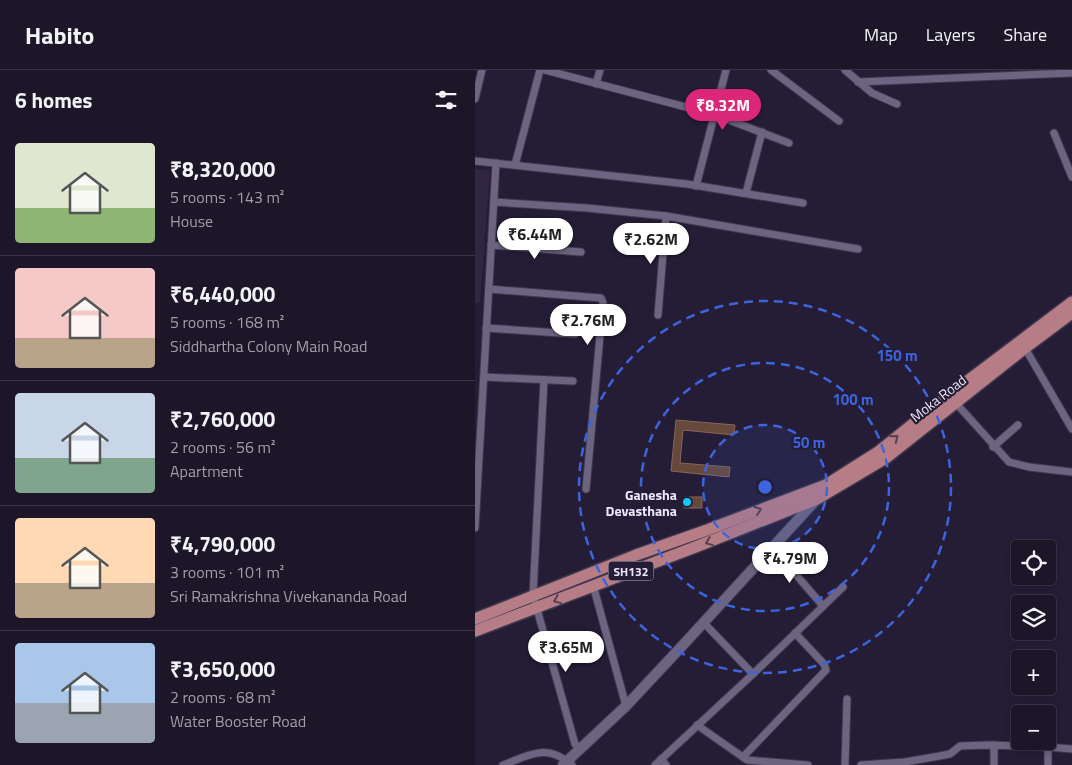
<!DOCTYPE html>
<html lang="en">
<head>
<meta charset="utf-8">
<style>
	body { margin:0; font-family:"Titillium Web",sans-serif; background:#251f30; color:#f1f3f6; height:100vh; display:flex; flex-direction:column; font-size:19px; white-space:nowrap }
	* { box-sizing:border-box; margin:0 }
	p { font-size:16px; color:#a09fa8 }
	.icon { flex:none; width:28px; height:28px; fill:none; stroke:currentColor; stroke-width:2; stroke-linecap:round; stroke-linejoin:round }
	.map { position:relative; flex:1; overflow:hidden }
	.panel { display:flex; flex-direction:column; background:#1c1628; width:475px }
	.panel>* { flex:none }
	.buttons { position:absolute; left:536px; top:470px; display:grid; gap:10px }
	.buttons a { display:grid; place-items:center; width:45px; height:45px; border-radius:5px; background:#1c1628; box-shadow:0 2px 8px #0003,0 0 0 1px #3a3545; font-size:25px }
	.price { position:absolute; translate:-50% -42px; padding:0 11px; border-radius:18px; background:#fff; color:#222; font-size:16px; line-height:32px; filter:drop-shadow(0 1px 2px #0008) }
	.price::after { content:''; position:absolute; left:50%; top:30px; width:15px; height:11px; margin-left:-8px; background:inherit; clip-path:polygon(0 0,100% 0,50% 100%) }
	.price.active { background:#db2777; color:#fff }
	ul { padding:0; list-style:none }
	li { display:flex; align-items:center; gap:15px; height:125px; padding:0 15px }
	li+li { border-top:1px solid #3a3545 }
	li span { display:grid; place-items:center; flex:none; width:140px; height:100px; border-radius:5px; color:#555 }
	li>.icon { margin-inline-start:auto }
	span .icon { width:60px; height:60px; fill:#fffc; stroke-width:1 }
	li b { font-size:21px }
	h2 { display:flex; justify-content:space-between; align-items:center; height:60px; padding:0 15px; font-size:21px }
	header { display:flex; align-items:center; gap:30px; box-sizing:border-box; height:70px; padding:0 25px; background:#1c1628; border-bottom:1px solid #3a3545 }
	header strong { font-size:24px }
	nav { display:flex; gap:28px; margin-inline-start:auto; font-size:18px }
	main { display:flex; flex:1; min-height:0 }
	.map>svg:first-child { display:block }
	.built { fill:#302644 }
	.building { fill:#67493b; stroke:#866758 }
	.lines { fill:none; stroke-linecap:round; stroke-linejoin:round }
	.minor-casing { stroke:#40384d; stroke-width:9 }
	.secondary-casing { stroke:#40384d; stroke-width:12 }
	.primary-casing { stroke:#40384d; stroke-width:14 }
	.minor { stroke:#6c6481; stroke-width:7 }
	.secondary { stroke:#6c6481; stroke-width:10 }
	.primary { stroke:#b77d86; stroke-width:11 }
	.oneway { stroke:#583f52 }
	.ring { fill:none; stroke:#3c65dd; stroke-width:2.5; stroke-dasharray:9 6 }
	.poi-dot { fill:#09cafa; stroke:#251d36; stroke-width:2 }
	.labels { text-anchor:middle; dominant-baseline:central; stroke-width:4.5; stroke-linejoin:round; paint-order:stroke }
	.shield { fill:#251d36; stroke:#b1abbe; stroke-width:1 }
	.shield-label { font-size:12px; font-weight:bold; fill:#ede8f9 }
	.street-label { font-size:14px; fill:#ede8f9; stroke:#251d36 }
	.poi-label { font-size:14px; font-weight:bold; fill:#ede8f9; stroke:#251d36; text-anchor:end }
	.centre { fill:#3c65dd; stroke:#251d36; stroke-width:2.5 }
	.ring-label { font-size:15px; text-anchor:middle; font-weight:bold; fill:#3c65dd; stroke:#251d36; stroke-width:4.5; stroke-linejoin:round; paint-order:stroke }
</style>
</head>
<body>
<header>
<strong>Habito</strong>
<nav><a>Map</a><a>Layers</a><a>Share</a></nav>
</header>
<main>
<section class="panel">
<h2>6 homes<svg class="icon" aria-label="filters" viewBox="0 0 24 24"><path d="M4 7h16M4 17h16"/><circle cx="9" cy="7" r="2"/><circle cx="15" cy="17" r="2"/></svg></h2>
<ul>
<li><span style="background:linear-gradient(#dfe7d0 65%,#8fb573 0)"><svg class="icon" aria-label="home" viewBox="0 0 24 24"><path d="M3 11l9-7 9 7M6 9v11h12V9"/></svg></span><div><b>₹8,320,000</b><p>5 rooms · 143 m²</p><p>House</p></div></li>
<li><span style="background:linear-gradient(#f6c9c9 70%,#b9a48a 0)"><svg class="icon" aria-label="home" viewBox="0 0 24 24"><path d="M3 11l9-7 9 7M6 9v11h12V9"/></svg></span><div><b>₹6,440,000</b><p>5 rooms · 168 m²</p><p>Siddhartha Colony Main Road</p></div></li>
<li><span style="background:linear-gradient(#c9d6e8 65%,#7fa58c 0)"><svg class="icon" aria-label="home" viewBox="0 0 24 24"><path d="M3 11l9-7 9 7M6 9v11h12V9"/></svg></span><div><b>₹2,760,000</b><p>2 rooms · 56 m²</p><p>Apartment</p></div></li>
<li><span style="background:linear-gradient(#ffd9b3 65%,#b9a48a 0)"><svg class="icon" aria-label="home" viewBox="0 0 24 24"><path d="M3 11l9-7 9 7M6 9v11h12V9"/></svg></span><div><b>₹4,790,000</b><p>3 rooms · 101 m²</p><p>Sri Ramakrishna Vivekananda Road</p></div></li>
<li><span style="background:linear-gradient(#a9c7e8 60%,#9aa5b1 0)"><svg class="icon" aria-label="home" viewBox="0 0 24 24"><path d="M3 11l9-7 9 7M6 9v11h12V9"/></svg></span><div><b>₹3,650,000</b><p>2 rooms · 68 m²</p><p>Water Booster Road</p></div></li>
</ul>
</section>
<div class="map">
<svg width="597" height="695" viewBox="0 0 597 695">
	<rect width="100%" height="100%" fill="#251d36"/>
	<!-- built -->
	<path class="built" d="M0 99 15 100 5 233H0Z"/>
	<!-- building -->
	<g class="building">
		<path d="M201 350 260 355 259 365 208 360 205 393 255 397 254 407 196 401Z"/>
		<path d="M210 427H227V438H209Z"/>
	</g>
	<g class="lines">
		<!-- minor casing -->
		<g class="minor-casing">
			<g id="minor">
				<path d="M70 0 241 45 314 73"/>
				<path d="M296 0 364 51"/>
				<path d="M370 0 397 23 422 34"/>
				<path d="M383 12 597 3"/>
				<path d="M121 14 125 0"/>
				<path d="M0 29 7 0"/>
				<path d="M579 63 597 107"/>
				<path d="M0 91 212 114 328 133"/>
				<path d="M40 95 65 0"/>
				<path d="M221 116 251 0"/>
				<path d="M271 123 287 62"/>
				<path d="M19 132 112 138 191 146 383 179"/>
				<path d="M16 175 106 182"/>
				<path d="M14 219 126 228 128 233 111 419"/>
				<path d="M183 245 191 146"/>
				<path d="M11 258 100 264"/>
				<path d="M550 278 597 359"/>
				<path d="M9 307 98 311"/>
				<path d="M69 310 58 525 100 674 105 678"/>
				<path d="M479 331 534 392 554 397 597 402"/>
				<path d="M518 377 543 355"/>
				<path d="M0 458 21 93"/>
				<path d="M298 478 348 536"/>
				<path d="M118 515 151 636"/>
				<path d="M228 552 278 604"/>
				<path d="M222 655 272 690 333 695"/>
				<path d="M519 675V695"/>
				<path d="M573 677 597 679"/>
				<path d="M268 687 351 600 349 594 320 563"/>
				<path d="M186 689 191 695"/>
				<path d="M28 695C55 685 72 673 97 695"/>
				<path d="M180 695 278 604 368 517"/>
				<path d="M370 695 372 629"/>
				<path d="M386 695 430 692 459 687 475 684 485 676 513 675 573 677V695"/>
			</g>
		</g>
		<!-- secondary casing -->
		<g class="secondary-casing">
			<path id="secondary" d="M88 695 151 636 208 575 341 430"/>
		</g>
		<!-- primary casing -->
		<g class="primary-casing">
			<g id="primary">
				<path d="M0 549 161 485 232 460 351 415 403 382 474 325 597 232"/>
				<path d="M0 561 223 476 342 429 411 388 550 278 597 243"/>
			</g>
		</g>
		<!-- minor -->
		<use href="#minor" class="minor"/>
		<!-- secondary -->
		<use href="#secondary" class="secondary"/>
		<!-- primary -->
		<use href="#primary" class="primary"/>
	</g>
	<!-- one-way arrows -->
	<defs><path id="oneway-chevron" d="M-2-3.5L2.5 0L-2 3.5" fill="none" stroke-width="1.6" stroke-linecap="round" stroke-linejoin="round" transform="scale(1.25)"/></defs>
	<g class="oneway">
		<use href="#oneway-chevron" transform="translate(420 368) rotate(-39)"/>
		<use href="#oneway-chevron" transform="translate(283 440) rotate(-20)"/>
		<use href="#oneway-chevron" transform="translate(234 472) rotate(158)"/>
		<use href="#oneway-chevron" transform="translate(82 530) rotate(158)"/>
	</g>
	<!-- distance rings -->
	<circle cx="290" cy="417" r="62" fill="#3c65dd" fill-opacity=".12"/>
	<g class="ring">
		<circle cx="290" cy="417" r="62"/>
		<circle cx="290" cy="417" r="124"/>
		<circle cx="290" cy="417" r="186"/>
	</g>
	<!-- markers -->
	<circle class="poi-dot" cx="212" cy="432" r="5"/>
	<g class="labels">
		<!-- shield labels -->
		<rect class="shield" x="133.5" y="491.5" width="45" height="19" rx="4"/>
		<g class="shield-label">
			<text x="156" y="501">SH132</text>
		</g>
		<!-- street labels -->
		<g class="street-label">
			<text transform="translate(463 328) rotate(-38)">Moka Road</text>
		</g>
		<!-- poi labels -->
		<g class="poi-label">
			<text x="202" y="424">Ganesha<tspan x="202" dy="16">Devasthana</tspan></text>
		</g>
	</g>
	<circle cx="290" cy="417" r="8" class="centre"/>
	<g class="ring-label">
		<text x="422" y="291">150 m</text>
		<text x="378" y="335">100 m</text>
		<text x="334" y="378">50 m</text>
	</g>
</svg>
<div class="buttons">
<a><svg class="icon" aria-label="locate" viewBox="0 0 24 24"><circle cx="12" cy="12" r="6"/><path d="M12 2v4M12 18v4M2 12h4M18 12h4"/></svg></a>
<a><svg class="icon" aria-label="layers" viewBox="0 0 24 24"><path d="M12 4l9 5-9 5-9-5zM3 14l9 5 9-5"/></svg></a>
<a>+</a>
<a>−</a>
</div>
<b class="price active" style="left:248px;top:61px">₹8.32M</b>
<b class="price" style="left:60px;top:190px">₹6.44M</b>
<b class="price" style="left:176px;top:195px">₹2.62M</b>
<b class="price" style="left:113px;top:276px">₹2.76M</b>
<b class="price" style="left:315px;top:514px">₹4.79M</b>
<b class="price" style="left:91px;top:603px">₹3.65M</b>
</div>
</main>
</body>
</html>
